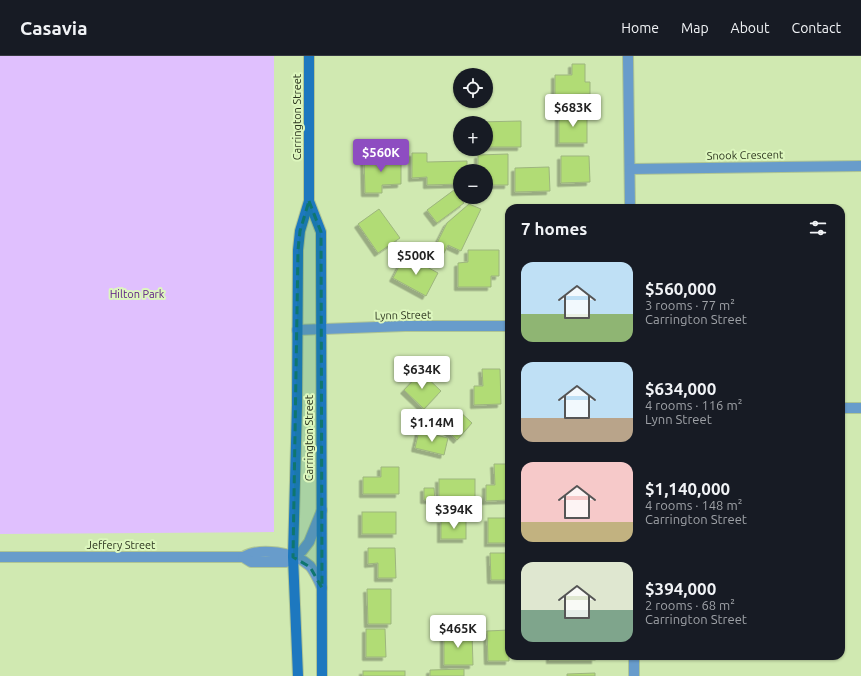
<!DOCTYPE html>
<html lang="en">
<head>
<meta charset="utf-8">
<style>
	body { margin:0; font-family:Ubuntu,sans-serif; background:#242831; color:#f1f3f6; height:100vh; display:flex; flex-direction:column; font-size:15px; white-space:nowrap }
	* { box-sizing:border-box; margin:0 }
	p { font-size:13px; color:#9ea1a6 }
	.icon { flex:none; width:22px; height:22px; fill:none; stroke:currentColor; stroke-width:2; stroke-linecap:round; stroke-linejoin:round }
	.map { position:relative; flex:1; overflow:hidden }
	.sheet { position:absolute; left:505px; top:148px; width:340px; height:456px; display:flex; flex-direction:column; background:#171b24; border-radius:12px; box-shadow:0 1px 3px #0004 }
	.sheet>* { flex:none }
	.buttons { position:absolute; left:453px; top:12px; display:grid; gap:8px }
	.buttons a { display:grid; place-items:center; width:40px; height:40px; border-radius:50%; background:#171b24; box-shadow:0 1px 3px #0004; font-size:20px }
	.price { position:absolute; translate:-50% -34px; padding:0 9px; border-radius:4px; background:#fff; color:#222; font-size:13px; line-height:26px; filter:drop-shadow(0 1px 2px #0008) }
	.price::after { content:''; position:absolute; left:50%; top:24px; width:12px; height:9px; margin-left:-6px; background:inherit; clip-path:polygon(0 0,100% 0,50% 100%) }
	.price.on { background:#8e4dc1; color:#fff }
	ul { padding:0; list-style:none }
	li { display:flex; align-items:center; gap:12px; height:100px; padding:0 16px }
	li span { display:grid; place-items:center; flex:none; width:112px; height:80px; border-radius:12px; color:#555 }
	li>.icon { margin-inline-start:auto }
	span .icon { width:48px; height:48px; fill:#fffc; stroke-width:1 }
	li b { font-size:17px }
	h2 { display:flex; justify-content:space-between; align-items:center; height:48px; padding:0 16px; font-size:17px }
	header { display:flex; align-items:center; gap:24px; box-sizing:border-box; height:56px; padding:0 20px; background:#171b24; border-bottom:1px solid #363941 }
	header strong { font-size:19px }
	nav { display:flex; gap:22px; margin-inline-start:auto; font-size:14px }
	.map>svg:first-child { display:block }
	.green { fill:#e0c0fe }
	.building { fill:#b1dc74; stroke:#9db57e; filter:url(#shadow) }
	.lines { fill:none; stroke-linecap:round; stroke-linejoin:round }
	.minor-casing { stroke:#afc594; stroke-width:12 }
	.secondary-casing { stroke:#afc594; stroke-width:12 }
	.minor { stroke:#689ccb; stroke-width:10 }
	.secondary { stroke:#1d78bf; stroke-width:10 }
	.marked { fill:#0f766e; fill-opacity:0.2; stroke:#0f766e; stroke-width:3; stroke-dasharray:8 5; stroke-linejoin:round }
	.labels { text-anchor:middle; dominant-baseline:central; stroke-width:4; stroke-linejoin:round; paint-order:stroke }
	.street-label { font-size:11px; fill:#2b341e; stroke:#ddf7be }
	.park-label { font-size:11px; fill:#581382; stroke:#ddf7be }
</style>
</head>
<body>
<header>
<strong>Casavia</strong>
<nav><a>Home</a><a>Map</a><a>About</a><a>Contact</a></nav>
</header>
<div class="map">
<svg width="861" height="620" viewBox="0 0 861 620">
	<defs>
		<filter id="shadow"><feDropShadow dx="-3.5" dy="3.5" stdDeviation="0" flood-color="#0004"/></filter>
	</defs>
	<rect width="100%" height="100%" fill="#d0e9b1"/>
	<!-- green -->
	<path class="green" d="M0 0H274V476L0 478Z"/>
	<!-- building -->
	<g class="building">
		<path d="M572 8H585V26H590V38L555 39V19H572Z"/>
		<rect x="559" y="56" width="28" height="31"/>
		<path d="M521 65V91H486V67L478 66Z"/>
		<path d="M412 97H427V106L467 105V115H460V128L427 129V121L412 122Z"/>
		<path d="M508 98V129H486V115H478V99Z"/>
		<path d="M561 100H589L590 126 561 127Z"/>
		<path d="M364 101H401V128L382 129V137H365Z"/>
		<path d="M549 111 550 135 515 136V112Z"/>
		<path d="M454 134 464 147 437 167 427 154Z"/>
		<path d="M469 148 481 153 461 195 448 189 441 203 431 199 447 167Z"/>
		<rect x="571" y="149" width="25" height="3"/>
		<path d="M379 153 400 182 378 197 358 168Z"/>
		<path d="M468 194H499V220H491V231H458V207L468 206Z"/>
		<path d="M405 199 438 217 426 240 393 222Z"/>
		<path d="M482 313H500L501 348 474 349V330H483Z"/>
		<path d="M421 316 441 335 424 353 404 334Z"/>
		<path d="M457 353 472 367 457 384 441 369Z"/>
		<path d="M419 375 448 382 444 399 415 392Z"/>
		<path d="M494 408H509V444L486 445V429H495Z"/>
		<path d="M381 411H399V438H363V421H381Z"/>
		<rect x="439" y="423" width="36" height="24"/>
		<path d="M424 432H434L435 444H424Z"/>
		<rect x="362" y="456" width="34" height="22"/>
		<rect x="488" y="462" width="21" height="25"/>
		<rect x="441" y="464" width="25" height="19"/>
		<path d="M368 492H395L396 522H378V507L368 508Z"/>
		<path d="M490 497H509V524H491Z"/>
		<path d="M367 533H391V568H368Z"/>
		<path d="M366 573H385L386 601H366Z"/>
		<path d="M509 574V605H488L487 575Z"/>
		<path d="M444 576H472L473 609H444Z"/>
		<rect x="550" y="600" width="45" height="4"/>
		<path d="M464 613V620H430V614Z"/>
		<rect x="363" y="615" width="42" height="5"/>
		<path d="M595 617V620H567V618Z"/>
	</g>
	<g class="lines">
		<!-- minor casing -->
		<g class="minor-casing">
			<g id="minor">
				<path d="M628 0 630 152"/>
				<path d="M630 113 861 110"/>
				<path d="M297 274 405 270H509"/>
				<path d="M841 352H861"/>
				<path d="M0 501H243C260 491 295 496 310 510 315 516 319 525 322 532"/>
				<path d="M243 501 251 506H286L302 495 309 486 322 454"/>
				<path d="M634 600V620"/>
			</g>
		</g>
		<!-- secondary casing -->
		<g class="secondary-casing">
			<g id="secondary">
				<path d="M309 145 321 176 322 620"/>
				<path d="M298 620 293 501 297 349 298 194 300 175 309 145V0"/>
			</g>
		</g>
		<!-- minor -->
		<use href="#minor" class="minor"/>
		<!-- secondary -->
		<use href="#secondary" class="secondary"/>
	</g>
	<!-- marked area -->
	<path class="marked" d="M309 145 321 176 322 532 310 511 293 501 298 194 300 175Z"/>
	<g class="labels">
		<!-- street labels -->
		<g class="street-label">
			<text transform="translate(297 61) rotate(-90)">Carrington Street</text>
			<text transform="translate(745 99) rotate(-1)">Snook Crescent</text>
			<text transform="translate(403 259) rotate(-1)">Lynn Street</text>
			<text transform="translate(309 382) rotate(-90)">Carrington Street</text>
			<text x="121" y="489">Jeffery Street</text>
		</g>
		<!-- park labels -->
		<g class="park-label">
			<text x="137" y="238">Hilton Park</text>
		</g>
	</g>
</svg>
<div class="buttons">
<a><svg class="icon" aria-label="locate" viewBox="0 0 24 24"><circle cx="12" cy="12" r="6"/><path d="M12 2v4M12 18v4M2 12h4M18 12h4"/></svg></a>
<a>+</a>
<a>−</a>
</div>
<b class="price" style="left:573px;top:72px">$683K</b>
<b class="price on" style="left:381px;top:117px">$560K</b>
<b class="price" style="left:416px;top:220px">$500K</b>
<b class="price" style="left:422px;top:334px">$634K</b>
<b class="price" style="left:432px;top:387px">$1.14M</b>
<b class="price" style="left:454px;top:474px">$394K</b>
<b class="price" style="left:458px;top:593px">$465K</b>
<section class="sheet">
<h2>7 homes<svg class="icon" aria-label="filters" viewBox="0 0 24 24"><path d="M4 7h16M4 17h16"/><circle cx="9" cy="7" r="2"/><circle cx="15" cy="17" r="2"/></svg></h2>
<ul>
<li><span style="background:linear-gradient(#bfe0f5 65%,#8fb573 0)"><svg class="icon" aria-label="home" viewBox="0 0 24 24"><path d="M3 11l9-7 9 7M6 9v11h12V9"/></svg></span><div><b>$560,000</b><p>3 rooms · 77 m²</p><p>Carrington Street</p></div></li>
<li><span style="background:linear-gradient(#bfe0f5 70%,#b9a48a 0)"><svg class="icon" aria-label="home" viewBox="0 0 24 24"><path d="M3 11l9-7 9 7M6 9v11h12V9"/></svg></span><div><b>$634,000</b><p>4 rooms · 116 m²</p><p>Lynn Street</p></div></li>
<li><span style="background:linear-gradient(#f6c9c9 75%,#c2b280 0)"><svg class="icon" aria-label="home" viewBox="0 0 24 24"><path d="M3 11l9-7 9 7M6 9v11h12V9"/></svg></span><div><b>$1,140,000</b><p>4 rooms · 148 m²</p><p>Carrington Street</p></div></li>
<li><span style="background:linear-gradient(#dfe7d0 60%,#7fa58c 0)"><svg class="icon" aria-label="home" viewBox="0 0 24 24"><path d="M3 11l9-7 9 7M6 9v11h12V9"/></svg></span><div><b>$394,000</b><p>2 rooms · 68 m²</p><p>Carrington Street</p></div></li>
</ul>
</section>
</div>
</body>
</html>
